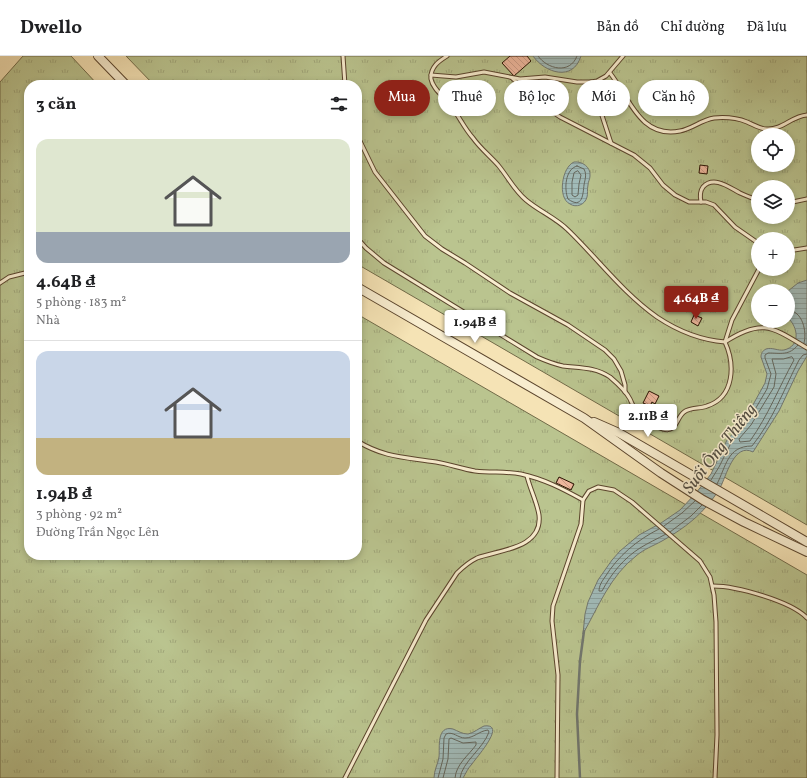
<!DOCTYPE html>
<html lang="vi">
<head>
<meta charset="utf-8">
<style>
	body { margin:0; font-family:Vollkorn,serif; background:#f6f6f6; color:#202124; height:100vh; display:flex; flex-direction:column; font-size:15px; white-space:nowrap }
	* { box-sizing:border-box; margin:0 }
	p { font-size:13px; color:#757577 }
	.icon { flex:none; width:22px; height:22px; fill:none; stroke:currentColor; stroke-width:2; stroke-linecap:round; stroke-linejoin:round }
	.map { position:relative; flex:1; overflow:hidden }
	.panel { position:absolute; left:24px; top:24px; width:338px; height:480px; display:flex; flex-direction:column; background:#fff; border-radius:16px; box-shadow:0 2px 6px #0003 }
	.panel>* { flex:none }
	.guide { position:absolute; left:374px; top:24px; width:373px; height:36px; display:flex; gap:8px }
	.buttons { position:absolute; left:751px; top:72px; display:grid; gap:8px }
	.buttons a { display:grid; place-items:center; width:44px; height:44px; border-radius:50%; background:#fff; box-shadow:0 2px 6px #0003; font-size:20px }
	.price { position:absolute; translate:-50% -34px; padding:0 9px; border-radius:4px; background:#fff; color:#222; font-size:13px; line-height:26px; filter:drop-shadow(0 1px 2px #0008) }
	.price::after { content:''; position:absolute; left:50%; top:24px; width:12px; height:9px; margin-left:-6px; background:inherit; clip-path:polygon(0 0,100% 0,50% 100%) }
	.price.current { background:#8f2418; color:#fff }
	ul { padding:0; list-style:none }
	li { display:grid; align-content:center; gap:8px; height:212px; padding:0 12px }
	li+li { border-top:1px solid #e0e0e0 }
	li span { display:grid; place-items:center; height:124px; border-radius:12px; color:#555 }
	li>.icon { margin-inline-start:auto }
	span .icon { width:72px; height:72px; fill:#fffc; stroke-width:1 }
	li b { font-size:17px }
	h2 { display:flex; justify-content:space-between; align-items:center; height:48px; padding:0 12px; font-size:17px }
	.chip { padding:0 14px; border-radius:18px; background:#fff; box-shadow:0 2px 6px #0003; font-size:14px; line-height:36px }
	.chip.current { background:#8f2418; color:#fff }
	header { display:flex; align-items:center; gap:24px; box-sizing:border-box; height:56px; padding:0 20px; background:#fff; border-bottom:1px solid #e0e0e0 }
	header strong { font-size:19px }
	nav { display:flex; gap:22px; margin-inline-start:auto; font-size:14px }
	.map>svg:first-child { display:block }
	.grass { fill:url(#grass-tufts); stroke:#716a48; fill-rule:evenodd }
	.water { fill:url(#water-rules); stroke:#71776f }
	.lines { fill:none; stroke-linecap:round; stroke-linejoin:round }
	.shore { stroke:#64665c; stroke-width:1 }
	.stream { stroke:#71776f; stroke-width:2.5 }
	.building { fill:url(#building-back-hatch); stroke:#281000 }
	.service-casing { stroke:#5b452d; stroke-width:5 }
	.tertiary-casing { stroke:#5b452d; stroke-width:10 }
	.service { stroke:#f8edcf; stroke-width:3 }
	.tertiary { stroke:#f8edcf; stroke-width:8 }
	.labels { text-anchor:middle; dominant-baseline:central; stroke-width:3; stroke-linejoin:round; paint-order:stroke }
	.water-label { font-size:17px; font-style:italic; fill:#524c41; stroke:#f8edcf }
</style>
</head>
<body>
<header>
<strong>Dwello</strong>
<nav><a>Bản đồ</a><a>Chỉ đường</a><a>Đã lưu</a></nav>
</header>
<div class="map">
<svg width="807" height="722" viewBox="0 0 807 722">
	<defs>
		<pattern id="grass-tufts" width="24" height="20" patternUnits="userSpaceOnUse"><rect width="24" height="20" fill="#bac48f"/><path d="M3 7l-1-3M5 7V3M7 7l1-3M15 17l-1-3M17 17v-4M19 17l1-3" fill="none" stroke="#a0a77a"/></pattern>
		<pattern id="water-rules" width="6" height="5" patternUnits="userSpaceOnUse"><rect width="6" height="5" fill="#a1bbb9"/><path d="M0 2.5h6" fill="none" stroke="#8ba09d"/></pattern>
		<pattern id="building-back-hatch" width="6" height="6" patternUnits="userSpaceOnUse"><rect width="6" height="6" fill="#edb69c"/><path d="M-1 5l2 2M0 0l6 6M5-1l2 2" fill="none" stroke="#cb9b85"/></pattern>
	</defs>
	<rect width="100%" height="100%" fill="#f5e3b5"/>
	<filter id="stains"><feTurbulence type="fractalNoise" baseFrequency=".005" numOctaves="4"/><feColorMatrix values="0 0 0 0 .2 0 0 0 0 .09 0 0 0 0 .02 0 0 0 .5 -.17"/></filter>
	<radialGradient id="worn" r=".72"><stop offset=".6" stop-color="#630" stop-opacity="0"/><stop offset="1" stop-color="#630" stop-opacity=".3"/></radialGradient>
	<!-- grass -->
	<g class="grass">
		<path d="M23 0H71L98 29H29V499H357V258L807 519V722H0V26Z"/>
		<path d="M126 0H807V469L357 208V29H154ZM758 79H788V109H758ZM758 131H788V161H758ZM758 183H788V213H758ZM758 235H788V265H758Z"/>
	</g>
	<!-- water -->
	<g class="water">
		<path d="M533 0H581C573 26 545 17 533 0Z"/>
		<path d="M574 106C582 105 591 111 590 120 590 123 588 126 588 129 587 133 588 138 587 141 585 149 576 152 570 148 557 142 562 111 574 106Z"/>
		<path d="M807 224V300L798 315 779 355 753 396C734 386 726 421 720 432 716 439 711 445 706 451 694 465 678 476 662 485 653 490 644 493 636 500 611 519 598 551 583 578L585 558 588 546 598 524 612 504 620 495 639 479 661 467 680 454 696 437 711 418 727 384 744 365 765 327 767 318 761 301C761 298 762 295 766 293 772 291 778 295 784 294 801 290 798 271 788 262V235L798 227Z"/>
		<path d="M484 670C508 667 475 703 472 708 468 712 466 717 463 722H434C434 714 438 708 439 701 440 692 436 669 453 673 458 675 462 678 468 678 474 677 479 672 484 670Z"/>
	</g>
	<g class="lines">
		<!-- shore -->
		<g class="shore">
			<path d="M538 0C547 13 570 19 577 0"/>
			<path d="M577 110 584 113C587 119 585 123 584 129 583 137 583 154 568 143 564 133 565 113 577 110Z"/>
			<path d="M578 115 581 119 579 128 578 139 575 141 572 139V126L574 117Z"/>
			<path d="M788 254C803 255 807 276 804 287"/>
			<path d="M792 301 794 304C779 331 768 360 750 385L740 386 739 383 751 369 774 331 776 318 772 303H783Z"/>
			<path d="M711 424 719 411 731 387 747 367 767 333 771 318 765 302V299L768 297C781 297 789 300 798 289"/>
			<path d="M717 428C726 411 727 390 752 390 773 364 784 333 799 304L803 299 807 298"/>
			<path d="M664 470 682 457 695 445"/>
			<path d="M659 473C637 484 618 500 605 521 602 525 599 530 599 535H602C611 518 624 502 640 492 648 487 657 483 666 478"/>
			<path d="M670 476 691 460 702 449"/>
			<path d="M438 722 443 703 444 682 446 678C453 675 458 682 465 682 474 682 479 675 488 674L489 676C483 693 462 706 460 722"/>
			<path d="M443 722 448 703 449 683 451 682 463 687 476 686V689C469 699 456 708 455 722"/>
		</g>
		<!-- stream -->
		<path class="stream" d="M580 722 577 658 580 605 584 575"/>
	</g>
	<!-- building -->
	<g class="building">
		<path d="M510 0H527L531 5 514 20 502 7Z"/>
		<path d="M700 109 708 110 707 118 699 117Z"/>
		<path d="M694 259 702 262 698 270 691 266Z"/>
		<path d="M649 335 659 340 655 348 652 346 650 350 643 347Z"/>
		<path d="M559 421 574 428 571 434 556 427Z"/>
	</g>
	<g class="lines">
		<!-- service casing -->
		<g class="service-casing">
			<g id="service">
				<path d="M343 0 345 29"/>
				<path d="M610 17C629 41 640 83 680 75 692 73 701 64 714 62 725 61 737 62 747 66 754 69 760 73 767 73 782 74 792 60 807 59"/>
				<path d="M431 19 456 21 484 16 520 23 545 21 577 26H591L597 25 606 20 623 0"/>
				<path d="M512 22 538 46 560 61 634 99 650 112 663 129 675 139 689 146H706L714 149 735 171 758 187"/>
				<path d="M591 26 611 87"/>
				<path d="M357 79 375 116 425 180 442 193 465 207 510 237 568 269 605 294 614 303 621 315 625 329V336"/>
				<path d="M357 97 361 89"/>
				<path d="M701 146C700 141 700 135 703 131 714 119 730 132 740 137 746 140 752 142 758 144"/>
				<path d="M788 147 807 143"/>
				<path d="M357 182 366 192 384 207 537 301C546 305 554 308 563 310 580 312 595 311 610 321 617 327 626 335 630 343 632 347 633 351 636 354 640 360 646 363 652 367 655 370 659 372 663 373 677 377 676 362 684 356 690 351 700 353 707 350 735 341 735 308 725 286 700 284 678 275 657 261 623 237 598 203 568 174 556 162 539 155 526 144 514 134 508 121 498 109 490 100 480 92 473 82 464 72 459 60 451 50 445 41 433 34 431 23 430 11 439 5 447 0"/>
				<path d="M788 195 807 192"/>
				<path d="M0 227 9 221 29 216"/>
				<path d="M725 286C762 262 772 271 807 292"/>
				<path d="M725 286 732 264 759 213"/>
				<path d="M357 385C385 402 405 401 436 406 449 408 462 413 475 415 491 417 506 415 521 418 544 423 563 433 583 444"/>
				<path d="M713 530C736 530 791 545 807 562"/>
				<path d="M345 722 426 564 457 517C463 511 469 506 477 502 498 494 543 493 539 459 537 446 530 433 527 420"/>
				<path d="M557 722 558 619 552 565 553 550 581 468 583 444 589 435 598 431 614 434 632 446 700 505 710 521 714 539 716 566 717 679 715 722"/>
			</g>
		</g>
		<!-- tertiary casing -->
		<g class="tertiary-casing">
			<g id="tertiary">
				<path d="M98 0 126 29"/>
				<path d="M357 231 584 362 661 417 703 444 744 466 807 496"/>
				<path d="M594 366 619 377 807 486"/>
			</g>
		</g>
		<!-- service -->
		<use href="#service" class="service"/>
		<!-- tertiary -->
		<use href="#tertiary" class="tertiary"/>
	</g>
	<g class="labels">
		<!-- water labels -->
		<g class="water-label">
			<text transform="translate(720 393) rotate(-52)">Suối Ông Thiềng</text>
		</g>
	</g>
	<rect width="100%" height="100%" filter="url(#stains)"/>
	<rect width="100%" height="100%" fill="url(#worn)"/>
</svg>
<div class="buttons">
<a><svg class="icon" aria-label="locate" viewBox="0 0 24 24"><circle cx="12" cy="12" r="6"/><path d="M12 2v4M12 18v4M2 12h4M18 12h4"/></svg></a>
<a><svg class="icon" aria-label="layers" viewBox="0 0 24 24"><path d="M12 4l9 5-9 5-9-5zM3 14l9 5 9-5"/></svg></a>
<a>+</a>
<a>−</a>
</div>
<b class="price current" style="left:696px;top:264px">4.64B ₫</b>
<b class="price" style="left:475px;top:288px">1.94B ₫</b>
<b class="price" style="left:648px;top:382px">2.11B ₫</b>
<div class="guide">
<a class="chip current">Mua</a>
<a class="chip">Thuê</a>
<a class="chip">Bộ lọc</a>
<a class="chip">Mới</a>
<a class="chip">Căn hộ</a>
</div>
<section class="panel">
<h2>3 căn<svg class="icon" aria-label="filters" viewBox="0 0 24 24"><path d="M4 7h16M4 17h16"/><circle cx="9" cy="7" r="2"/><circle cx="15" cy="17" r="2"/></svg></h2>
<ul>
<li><span style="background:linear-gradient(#dfe7d0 75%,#9aa5b1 0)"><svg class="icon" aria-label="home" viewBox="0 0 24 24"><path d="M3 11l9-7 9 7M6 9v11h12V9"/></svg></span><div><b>4.64B ₫</b><p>5 phòng · 183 m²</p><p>Nhà</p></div></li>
<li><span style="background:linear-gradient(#c9d6e8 70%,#c2b280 0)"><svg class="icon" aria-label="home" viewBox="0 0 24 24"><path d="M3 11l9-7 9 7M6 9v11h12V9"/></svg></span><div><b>1.94B ₫</b><p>3 phòng · 92 m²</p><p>Đường Trần Ngọc Lên</p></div></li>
</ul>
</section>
</div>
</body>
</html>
